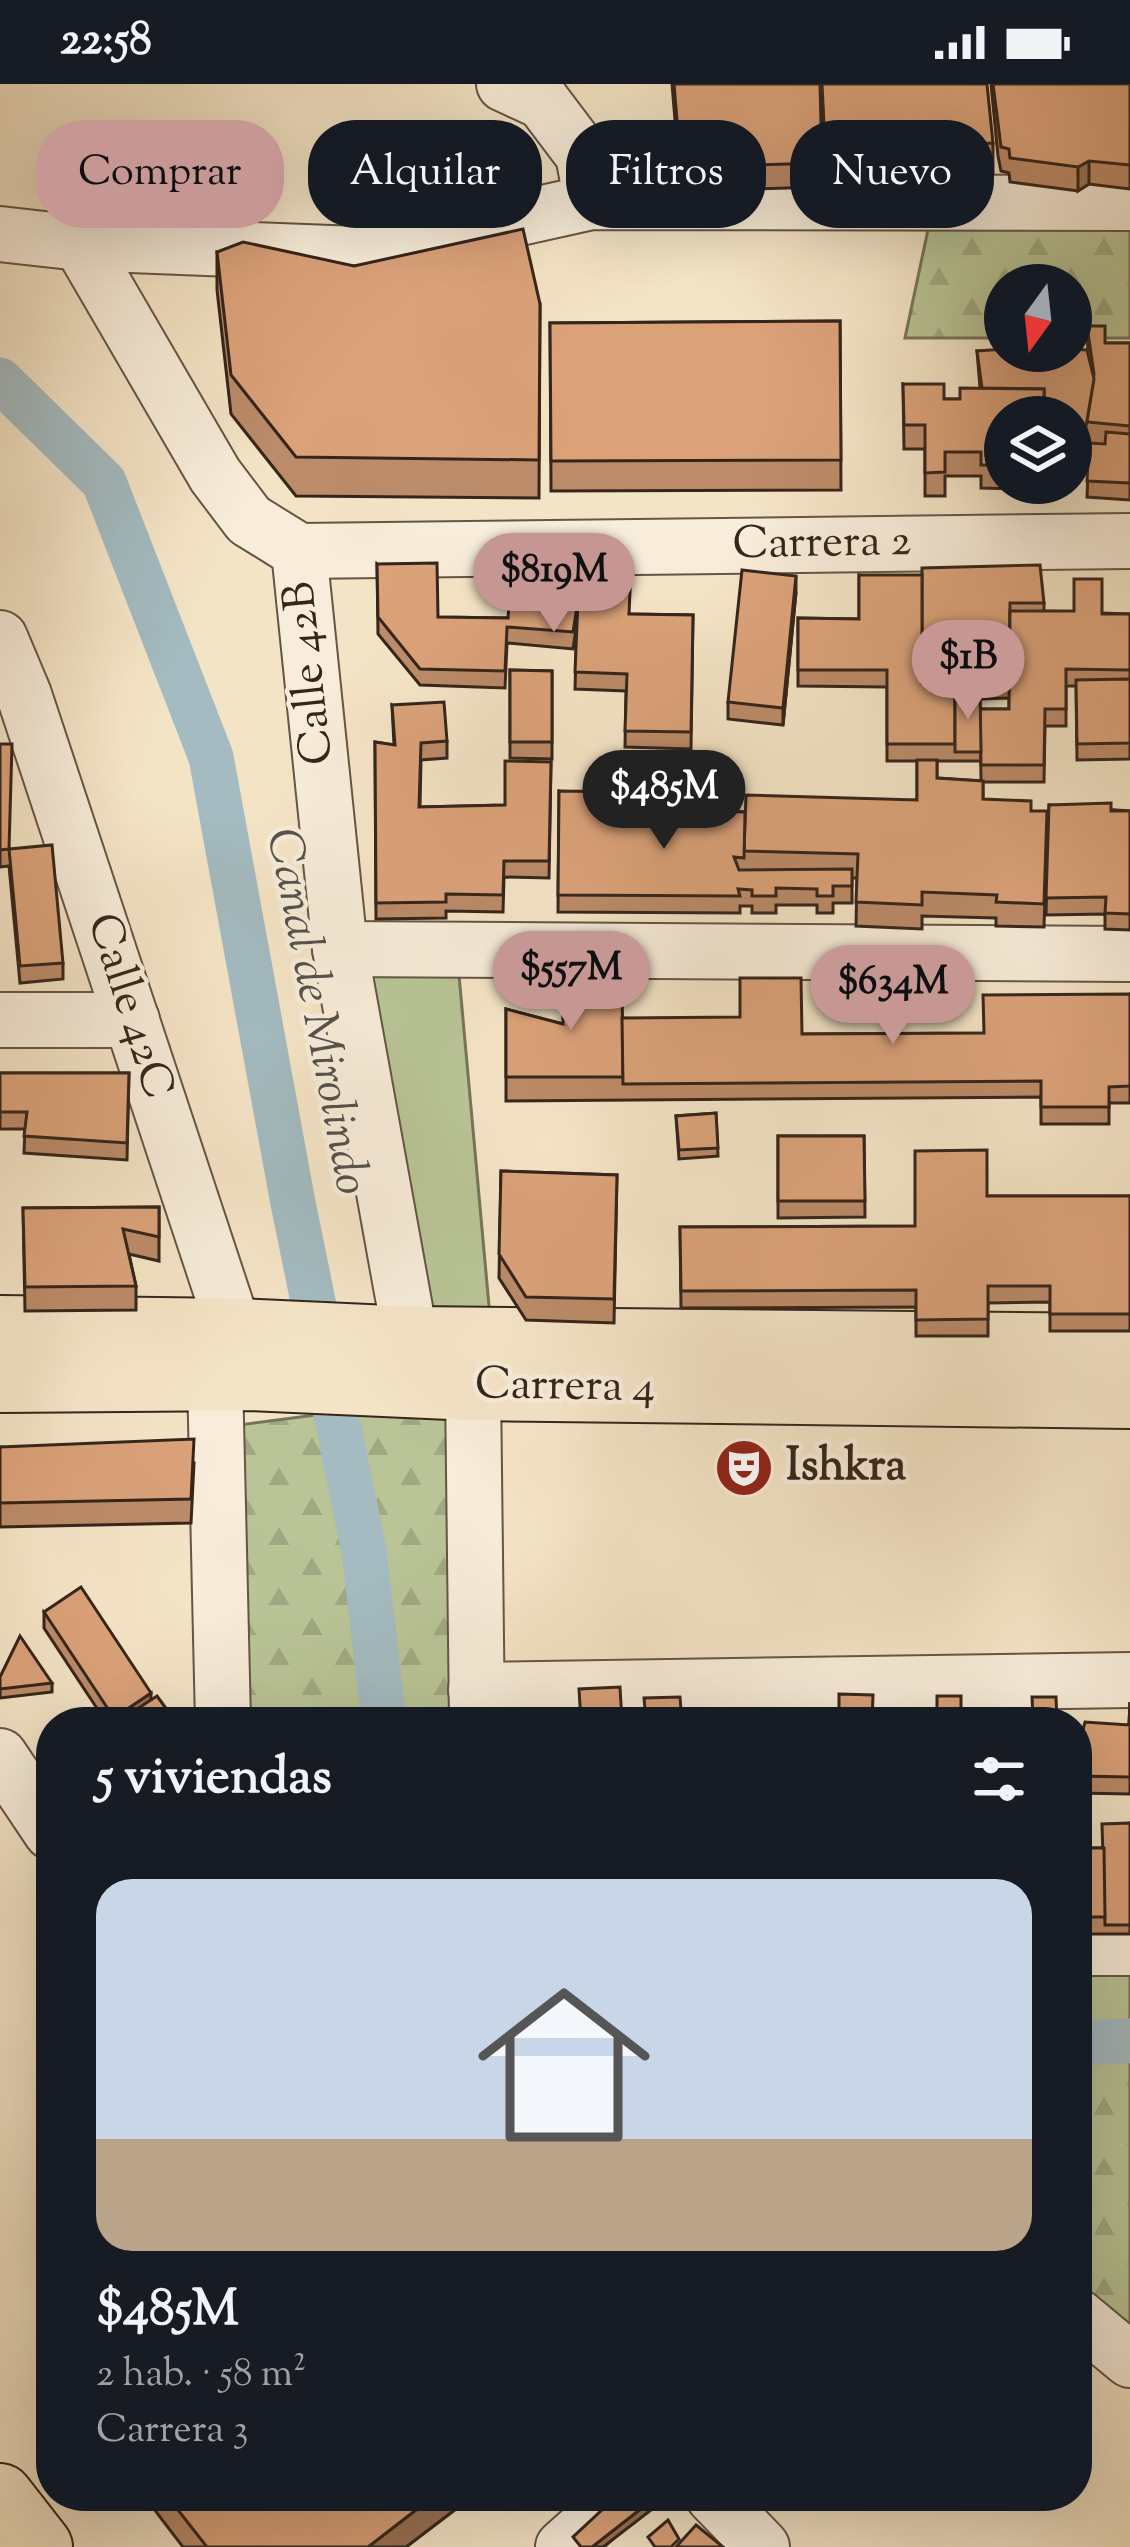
<!DOCTYPE html>
<html lang="es">
<head>
<meta charset="utf-8">
<style>
	body { margin:0; font-family:"Sorts Mill Goudy",serif; background:#242831; color:#f1f3f6; height:100vh; display:flex; flex-direction:column; font-size:45px; white-space:nowrap }
	* { box-sizing:border-box; margin:0 }
	p { font-size:39px; color:#9ea1a6 }
	.icon { flex:none; width:66px; height:66px; fill:none; stroke:currentColor; stroke-width:2; stroke-linecap:round; stroke-linejoin:round }
	.map { position:relative; flex:1; overflow:hidden }
	.panel { position:absolute; left:36px; top:1623px; width:1056px; height:804px; display:flex; flex-direction:column; background:#171b24; border-radius:48px; box-shadow:0 12px 48px #0002 }
	.panel>* { flex:none }
	.guide { position:absolute; left:36px; top:36px; width:1059px; height:108px; display:flex; gap:24px }
	.needle { width:78px; rotate:195deg }
	.fabs { position:absolute; left:984px; top:180px; display:grid; gap:24px }
	.fabs a { display:grid; place-items:center; width:108px; height:108px; border-radius:50%; background:#171b24; box-shadow:0 12px 48px #0002; font-size:60px }
	.price { position:absolute; translate:-50% -102px; padding:0 27px; border-radius:42px; background:#c59692; color:#111; font-size:39px; line-height:78px; filter:drop-shadow(0 3px 6px #0008) }
	.price::after { content:''; position:absolute; left:50%; top:72px; width:36px; height:27px; margin-left:-18px; background:inherit; clip-path:polygon(0 0,100% 0,50% 100%) }
	.price.current { background:#222; color:#fff }
	ul { padding:0; list-style:none }
	li { display:grid; align-content:center; gap:24px; height:636px; padding:0 60px }
	li+li { border-top:3px solid #363941 }
	li span { display:grid; place-items:center; height:372px; border-radius:36px; color:#555 }
	li>.icon { margin-inline-start:auto }
	span .icon { width:216px; height:216px; fill:#fffc; stroke-width:1 }
	li b { font-size:51px }
	h2 { display:flex; justify-content:space-between; align-items:center; height:144px; padding:0 60px; font-size:51px }
	.chip { padding:0 42px; border-radius:48px; background:#171b24; box-shadow:0 12px 48px #0002; font-size:42px; line-height:108px }
	.chip.current { background:#c59692; color:#111 }
	.status { display:flex; justify-content:space-between; align-items:center; height:84px; padding:0 60px; background:#171b24; direction:ltr }
	.status svg { height:33px; fill:currentColor }
	.map>svg:first-child { display:block }
	.green { fill:#b9c597; stroke:#777559; stroke-width:3 }
	.forest { fill:url(#forest-firs); stroke:#777559; stroke-width:3 }
	.lines { fill:none; stroke-linecap:round; stroke-linejoin:round }
	.canal { stroke:#a3bbc1; stroke-width:45 }
	.minor-casing { stroke:#655546; stroke-width:58 }
	.major-casing { stroke:#35251b; stroke-width:70 }
	.minor { stroke:#f8edda; stroke-width:54 }
	.major { stroke:#f4e4c6; stroke-width:66 }
	.wall { fill:#bc8b69; stroke:#35251b; stroke-width:3; fill-rule:evenodd }
	.shaded-wall { fill:#997155; stroke:#35251b; stroke-width:3 }
	.building { fill:#dba27a; stroke:#35251b; stroke-width:3 }
	.labels { text-anchor:middle; dominant-baseline:central; stroke-width:9; stroke-linejoin:round; paint-order:stroke }
	.street-label { font-size:45px; fill:#35251b; stroke:#f8edda }
	.poi-label { font-size:45px; font-weight:bold; fill:#35251b; stroke:#f8edda; text-anchor:start }
	.water-label { font-size:48px; font-style:italic; fill:#56524d; stroke:#f8edda }
</style>
</head>
<body>
<div class="status"><b>22:58</b><svg viewBox="0 0 49 12"><path d="M0 12V9h3v3zM5 12V6h3v6zM10 12V3h3v9zM15 12V0h3v12zM26 1h20v11H26zM47 4h2v5h-2z"/></svg></div>
<div class="map">
<svg width="1130" height="2463" viewBox="0 0 1130 2463">
	<defs>
		<pattern id="forest-firs" width="22" height="20" patternUnits="userSpaceOnUse" patternTransform="scale(3)"><rect width="22" height="20" fill="#b9c597"/><path d="M5 1l3.5 6h-7zM16 11l3.5 6h-7z" fill="#a0a982"/></pattern>
	</defs>
	<rect width="100%" height="100%" fill="#f4e4c6"/>
	<filter id="stains"><feTurbulence type="fractalNoise" baseFrequency=".00167" numOctaves="4"/><feColorMatrix values="0 0 0 0 .2 0 0 0 0 .09 0 0 0 0 .02 0 0 0 .5 -.17"/></filter>
	<radialGradient id="worn" r=".72"><stop offset=".6" stop-color="#630" stop-opacity="0"/><stop offset="1" stop-color="#630" stop-opacity=".3"/></radialGradient>
	<!-- green -->
	<g class="green">
		<path d="M457 869 492 1255 413 1254 343 870Z"/>
		<path d="M1077 1882H1130V1957L1077 1959Z"/>
	</g>
	<!-- forest -->
	<g class="forest">
		<path d="M1130 135V254H1071V201H1005V254H905L929 141Z"/>
		<path d="M477 1310 482 1638H229L239 1341Z"/>
		<path d="M1130 1957V2249L1077 2201V1959Z"/>
	</g>
	<g class="lines">
		<!-- canal -->
		<g class="canal">
			<path d="M0 296 104 398 211 673 293 1119 364 1467 384 1638"/>
			<path d="M1077 1959 1130 1957"/>
		</g>
		<!-- minor casing -->
		<g class="minor-casing">
			<g id="minor">
				<path d="M504 0 543 18 583 71 592 118"/>
				<path d="M0 150 80 159 357 170 592 118 1130 119"/>
				<path d="M80 159 215 391 249 436 299 467 340 865 418 1296"/>
				<path d="M299 467 1130 457"/>
				<path d="M0 554 24 611 247 1285"/>
				<path d="M340 865 1130 870"/>
				<path d="M0 936H132"/>
				<path d="M215 1294 223 1638"/>
				<path d="M473 1303 477 1638"/>
				<path d="M476 1606 1130 1596"/>
				<path d="M0 1672 51 1748"/>
				<path d="M1077 1864H1130"/>
				<path d="M1077 2232 1130 2276"/>
				<path d="M713 2412 762 2463"/>
				<path d="M563 2463 620 2412"/>
			</g>
		</g>
		<!-- major casing -->
		<g class="major-casing">
			<g id="major">
				<path d="M0 1245 237 1248 411 1256 1130 1263"/>
				<path d="M0 1295 250 1293 473 1303 1130 1311"/>
				<path d="M0 2413 39 2463"/>
			</g>
		</g>
		<!-- minor -->
		<use href="#minor" class="minor"/>
		<!-- major -->
		<use href="#major" class="major"/>
	</g>
	<!-- wall -->
	<g class="wall">
		<path d="M672 0H820L822 103 723 106 713 95H699L678 72Z"/>
		<path d="M821 0 993 59V89L858 96 857 89 825 90Z"/>
		<path d="M991 0H1130V105L1089 100 1078 107 1010 98 1009 89 1001 87 998 72Z"/>
		<path d="M153 81 150 131 88 127V110Z"/>
		<path d="M217 168 354 182 540 220 539 414 296 412 231 330 217 206Z"/>
		<path d="M840 237 841 406 551 407 550 239Z"/>
		<path d="M1087 242 1105 259H1130V416L1087 413 1089 362H1087V353L1084 370 1071 368V333H1005V399H1022V405L981 404V392H945V412H925V365H904L903 300 944 315H960L980 304 977 267 1088 270Z"/>
		<path d="M377 480 438 533 508 534 630 530 693 531 691 665 625 663 626 607 575 605 577 538 573 565 507 559 505 604 420 601 378 550Z"/>
		<path d="M859 491 1044 519V527L1130 530V675L1077 676 1076 602H1066V642H1045L1044 698H983V715L1031 727 1047 751 1044 843 996 842V834L922 832V845L856 842 857 794H852V819H833V829H817V821H776V829H752V822H740V829L558 828 559 707 629 724 745 728 917 716V677H887V603L798 602V534L859 535ZM1009 614V625H980L981 697 937 694V677H981L980 615Z"/>
		<path d="M796 508 783 641 728 635V618Z"/>
		<path d="M510 586 552 587V675L510 674Z"/>
		<path d="M392 621 447 657V674L421 676 420 723 505 721 551 678 549 794 504 793 503 828 446 827V834L376 835 375 658 394 661Z"/>
		<path d="M0 660 9 765 63 879V895L20 899 9 782 0 783Z"/>
		<path d="M1049 721 1130 727V846L1105 845V830L1046 831Z"/>
		<path d="M1130 910V1019H1109V1040H1041V1013L506 1017V925L563 940 622 934 802 950 984 949Z"/>
		<path d="M0 989H129L127 1076 24 1069 25 1045H0Z"/>
		<path d="M716 1029 718 1072 679 1075 676 1032Z"/>
		<path d="M778 1052H864L865 1133 778 1134Z"/>
		<path d="M501 1087 617 1091 614 1239 526 1236 499 1194Z"/>
		<path d="M987 1112H1130V1247H1050V1218L988 1219V1252H916V1223L681 1224 680 1143 915 1142Z"/>
		<path d="M159 1123V1177L129 1170 136 1202V1226L25 1227 23 1124Z"/>
		<path d="M0 1363 194 1379 191 1439 0 1443Z"/>
		<path d="M44 1528 151 1616 176 1638H106L44 1544Z"/>
		<path d="M0 1593 52 1599V1608L0 1614Z"/>
		<path d="M1130 1618V1710L1077 1709V1645L1129 1641Z"/>
		<path d="M1130 1739V1850H1077V1764H1103Z"/>
		<path d="M144 2412H473L406 2463H183Z"/>
	</g>
	<!-- shaded-wall -->
	<g class="shaded-wall">
		<path d="M1089 77V100L1078 107V83Z"/>
		<path d="M796 492V508L783 641V624Z"/>
		<path d="M151 1609V1626L133 1638H114V1634Z"/>
		<path d="M434 2412H473L406 2463H368Z"/>
		<path d="M651 2417V2426L603 2463H592Z"/>
	</g>
	<!-- building -->
	<g class="building">
		<path d="M674 0H820L822 79 723 82 713 72 699 71 678 48Z"/>
		<path d="M822 0H987L993 59 858 66 857 60H825Z"/>
		<path d="M993 0H1130V81L1089 77 1078 83 1010 74 1009 65 1001 63Z"/>
		<path d="M91 61 153 64 150 114 88 110Z"/>
		<path d="M523 145 540 220 539 376 296 373 231 291 217 168 243 158 354 182Z"/>
		<path d="M840 237 841 376 551 377 550 239Z"/>
		<path d="M1087 242H1105V259H1130V342L1087 338 1094 290Z"/>
		<path d="M1005 265V267H1071V265L1087 266 1094 295 1084 354 1071 351V333H1044V305L982 304 977 267Z"/>
		<path d="M903 300H944V315H960V304L1044 305V333H1005V381H981V368H945V388L925 389V341H904Z"/>
		<path d="M1106 348 1130 350V399L1087 397 1089 359 1105 360Z"/>
		<path d="M437 479 438 533 508 534 511 495 578 501 579 482 631 484 629 530 693 531 691 648 625 647 627 590 575 588 578 516 573 548 507 543 505 587 420 585 378 533 377 480Z"/>
		<path d="M1040 481 1044 519H1010L1009 591 922 592V484Z"/>
		<path d="M742 486 796 492 783 624 728 618Z"/>
		<path d="M859 491H922V599H955V660H887V586H798V534L859 535Z"/>
		<path d="M1074 495H1102V530H1130V586L1066 585V625H1045L1044 681H981L980 625H1009L1010 527H1074Z"/>
		<path d="M510 586 552 587V658H510Z"/>
		<path d="M1130 595V659L1077 660 1076 596Z"/>
		<path d="M955 607H980L981 668H955Z"/>
		<path d="M444 618 447 657 421 659 419 723 505 721V677L551 678 549 777H504L503 811 446 810V818L376 819 375 658 395 661 392 621Z"/>
		<path d="M0 660H12L9 765 52 761 63 879 20 882 9 765 0 766Z"/>
		<path d="M917 676H937V694L983 697V715L1031 717V727H1047L1044 820 996 818 997 811 922 808V821L856 818 858 770 744 767 746 711 917 716Z"/>
		<path d="M559 707 629 708V724L745 728 744 774 734 773 739 786 852 785V802H833V812H817V805L776 804V812H752V806L738 805 740 812 558 811Z"/>
		<path d="M1111 719V727H1130V830L1105 829 1106 813 1046 814 1049 721Z"/>
		<path d="M622 890 623 993H506V925L563 940 562 891Z"/>
		<path d="M740 894H801L802 950 984 949 983 911 1130 910V1002L1109 1003V1023H1041V997L623 1000 622 934 740 933Z"/>
		<path d="M0 989H129L127 1059 24 1052 27 1028H0Z"/>
		<path d="M716 1029 718 1064 679 1066 676 1032Z"/>
		<path d="M778 1052H864L865 1117H778Z"/>
		<path d="M987 1066V1112H1130V1230H1050V1202H988V1235L916 1236V1206L681 1207 680 1143 915 1142V1067Z"/>
		<path d="M501 1087 617 1091 614 1215 526 1213 499 1170Z"/>
		<path d="M159 1123V1153L123 1145 136 1202 25 1203 23 1124Z"/>
		<path d="M194 1355 191 1415 0 1419V1363Z"/>
		<path d="M81 1503 151 1609 114 1634 44 1528Z"/>
		<path d="M20 1552 52 1599 0 1605V1593Z"/>
		<path d="M620 1603 622 1637 646 1636 644 1614 680 1613 682 1638H581L579 1605Z"/>
		<path d="M839 1610 873 1611 872 1638H724L839 1636Z"/>
		<path d="M157 1612 176 1638H117Z"/>
		<path d="M937 1612H961V1634H1033L1032 1613H1056L1057 1638H905V1634L937 1632Z"/>
		<path d="M1130 1618V1693L1077 1692V1645L1083 1646 1085 1638 1129 1641Z"/>
		<path d="M1130 1739V1841H1105L1102 1740Z"/>
		<path d="M1077 1764H1104L1105 1833H1077Z"/>
		<path d="M167 2412H434L368 2463H207Z"/>
		<path d="M617 2412H647L651 2417 592 2463H581L573 2453Z"/>
		<path d="M668 2436 679 2455 671 2463H655L648 2453Z"/>
		<path d="M696 2441 723 2463H676Z"/>
	</g>
	<!-- icons -->
	<defs>
		<g id="theatre-disc" transform="scale(3)"><circle r="9.5" fill="#8f2418" stroke="#f8edda"/><path d="M-5-5.5Q0-4 5-5.5V0Q5 5 0 6Q-5 5-5 0ZM-3.3-2.5H-1v1.5H-3.3ZM1-2.5H3.3v1.5H1ZM-2.8 1Q0 5.5 2.8 1Z" fill="#fff"/></g>
	</defs>
	<g fill-rule="evenodd">
		<use href="#theatre-disc" x="744" y="1384"/>
	</g>
	<g class="labels">
		<!-- street labels -->
		<g class="street-label">
			<text transform="translate(822 461) rotate(-1)">Carrera 2</text>
			<text transform="translate(311 589) rotate(-96)">Calle 42B</text>
			<text transform="translate(128 923) rotate(72)">Calle 42C</text>
			<text transform="translate(565 1304) rotate(1)">Carrera 4</text>
		</g>
		<!-- poi labels -->
		<g class="poi-label">
			<text x="786" y="1384">Ishkra</text>
		</g>
		<!-- water labels -->
		<g class="water-label">
			<text transform="translate(315 928) rotate(79)">Canal de Mirolindo</text>
		</g>
	</g>
	<rect width="100%" height="100%" filter="url(#stains)"/>
	<rect width="100%" height="100%" fill="url(#worn)"/>
</svg>
<div class="fabs">
<a><svg class="needle" viewBox="-14 -14 28 28"><path d="M0-13l5 13h-10z" fill="#e53935"/><path d="M0 13l5-13h-10z" fill="#9ea1a6"/></svg></a>
<a><svg class="icon" aria-label="layers" viewBox="0 0 24 24"><path d="M12 4l9 5-9 5-9-5zM3 14l9 5 9-5"/></svg></a>
</div>
<b class="price" style="left:554px;top:551px">$819M</b>
<b class="price" style="left:968px;top:638px">$1B</b>
<b class="price current" style="left:664px;top:768px">$485M</b>
<b class="price" style="left:571px;top:949px">$557M</b>
<b class="price" style="left:893px;top:963px">$634M</b>
<div class="guide">
<a class="chip current">Comprar</a>
<a class="chip">Alquilar</a>
<a class="chip">Filtros</a>
<a class="chip">Nuevo</a>
</div>
<section class="panel">
<h2>5 viviendas<svg class="icon" aria-label="filters" viewBox="0 0 24 24"><path d="M4 7h16M4 17h16"/><circle cx="9" cy="7" r="2"/><circle cx="15" cy="17" r="2"/></svg></h2>
<ul>
<li><span style="background:linear-gradient(#c9d6e8 70%,#b9a48a 0)"><svg class="icon" aria-label="home" viewBox="0 0 24 24"><path d="M3 11l9-7 9 7M6 9v11h12V9"/></svg></span><div><b>$485M</b><p>2 hab. · 58 m²</p><p>Carrera 3</p></div></li>
</ul>
</section>
</div>
</body>
</html>
